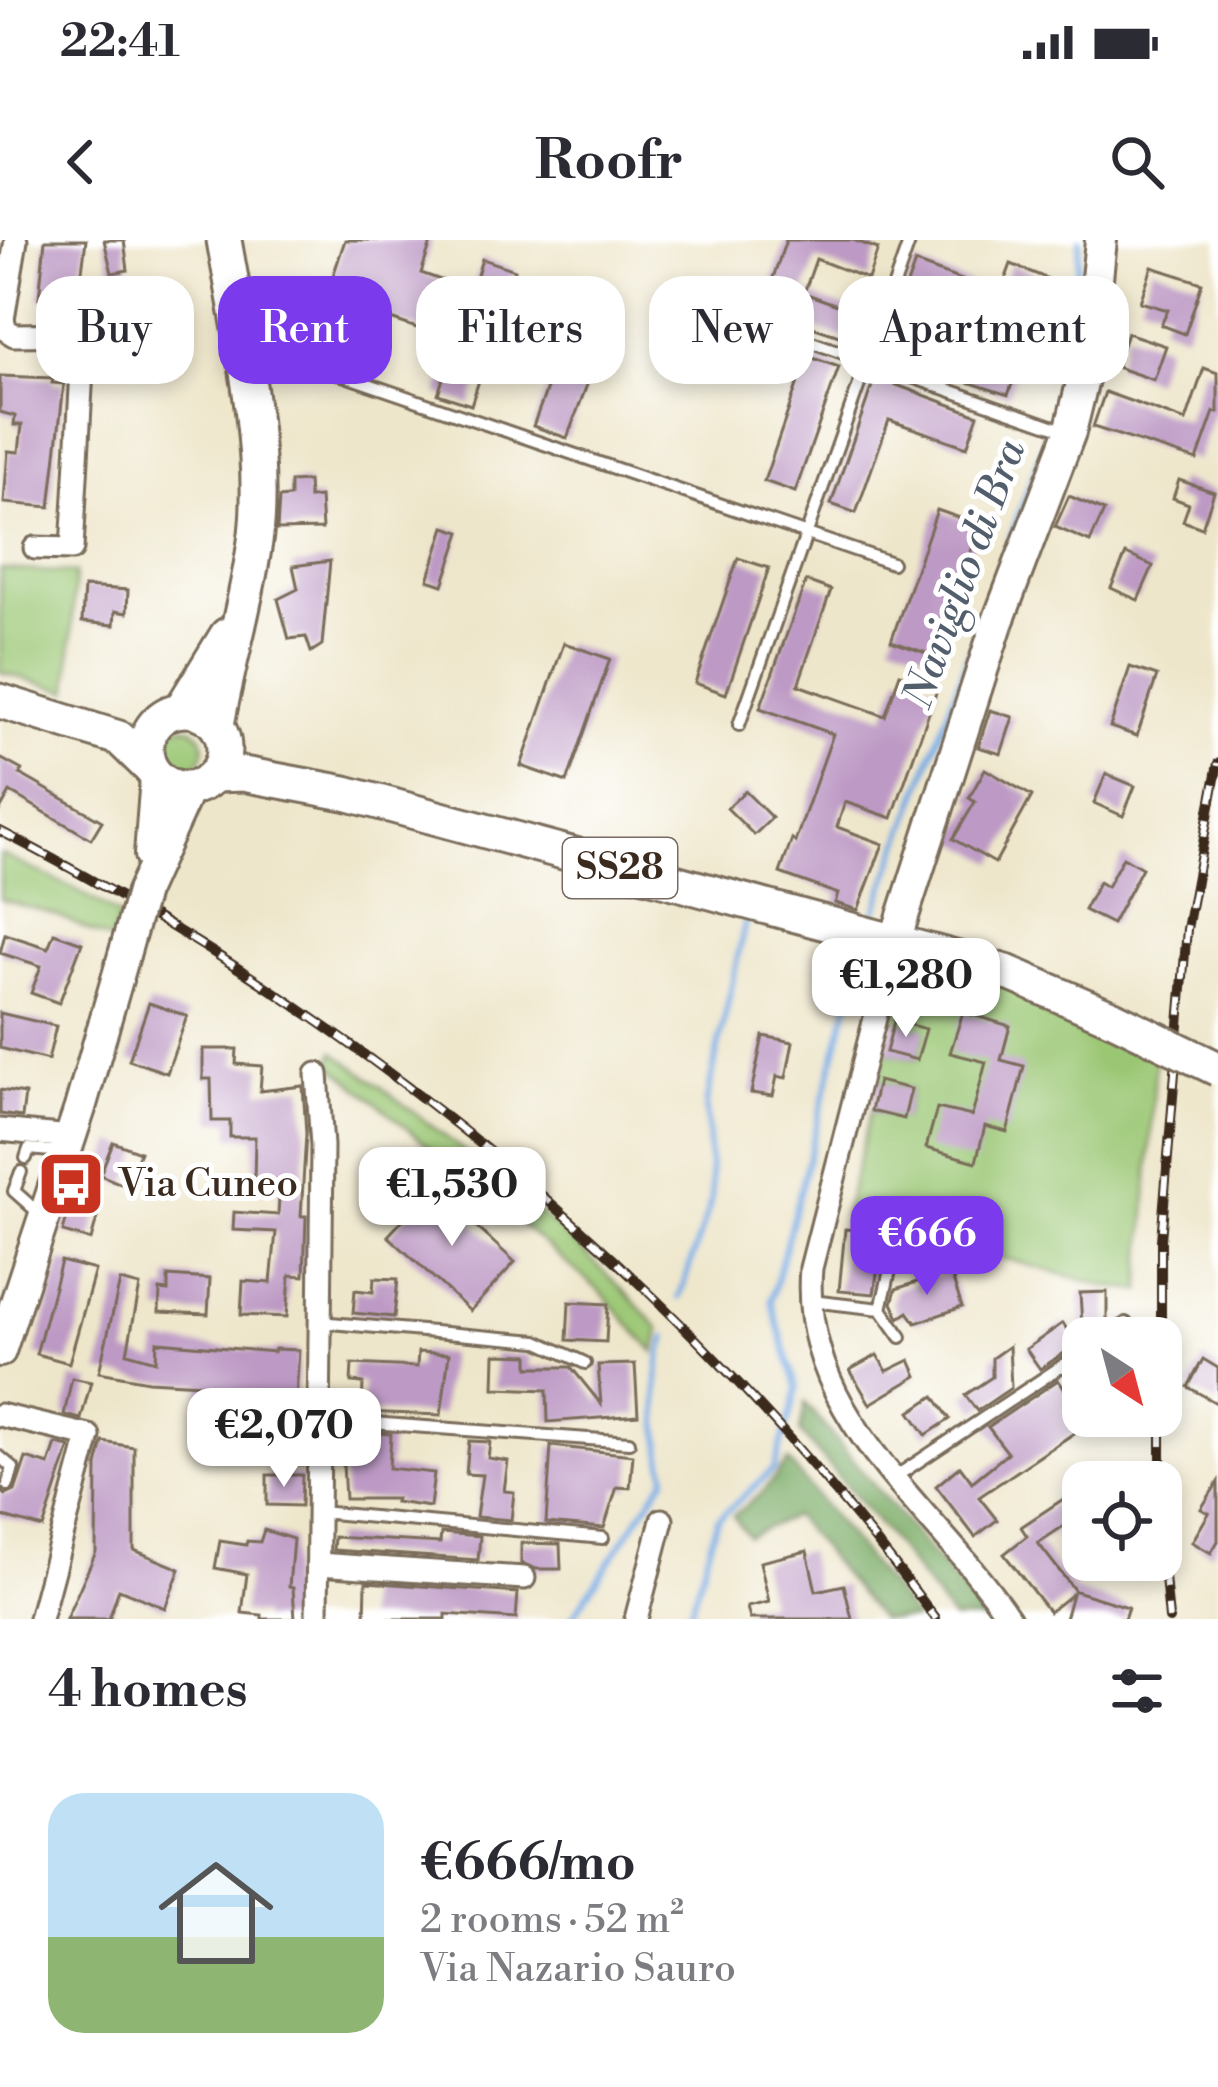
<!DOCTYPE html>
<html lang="en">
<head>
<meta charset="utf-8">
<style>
	body { margin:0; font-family:"Libre Bodoni",serif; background:#f2f2f3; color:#2b2b33; height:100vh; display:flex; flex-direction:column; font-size:45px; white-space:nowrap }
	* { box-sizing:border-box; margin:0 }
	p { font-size:39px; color:#7c7c81 }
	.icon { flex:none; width:66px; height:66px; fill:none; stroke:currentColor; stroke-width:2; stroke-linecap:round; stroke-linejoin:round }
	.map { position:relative; height:1379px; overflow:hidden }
	.details { display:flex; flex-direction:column; background:#fff; flex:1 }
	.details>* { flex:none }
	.banner { position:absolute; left:36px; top:36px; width:1146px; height:108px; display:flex; gap:24px }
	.needle { width:78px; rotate:144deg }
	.controls { position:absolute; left:1062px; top:1077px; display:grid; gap:24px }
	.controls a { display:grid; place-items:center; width:120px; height:120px; border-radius:24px; background:#fff; box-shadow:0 6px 18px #0003; font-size:60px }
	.price { position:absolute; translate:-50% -102px; padding:0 27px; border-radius:24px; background:#fff; color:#222; font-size:39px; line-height:78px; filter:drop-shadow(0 3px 6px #0008) }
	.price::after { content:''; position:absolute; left:50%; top:72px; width:36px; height:27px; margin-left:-18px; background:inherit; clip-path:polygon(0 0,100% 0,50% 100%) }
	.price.active { background:#7c3aed; color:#fff }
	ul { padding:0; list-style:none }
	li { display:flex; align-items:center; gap:36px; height:300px; padding:0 48px }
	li+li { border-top:3px solid #e1e1e2 }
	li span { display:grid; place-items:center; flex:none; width:336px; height:240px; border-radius:36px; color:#555 }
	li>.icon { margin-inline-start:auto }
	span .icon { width:144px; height:144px; fill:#fffc; stroke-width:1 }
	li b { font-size:51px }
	h2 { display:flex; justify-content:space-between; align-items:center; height:144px; padding:0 48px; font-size:51px }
	.tag { padding:0 42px; border-radius:36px; background:#fff; box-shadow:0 6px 18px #0003; font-size:42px; line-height:108px }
	.tag.active { background:#7c3aed; color:#fff }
	.status { display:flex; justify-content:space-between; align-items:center; height:84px; padding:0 60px; background:#fff; direction:ltr }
	.status svg { height:33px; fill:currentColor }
	header { display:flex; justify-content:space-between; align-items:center; height:156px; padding:0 48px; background:#fff; font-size:54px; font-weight:800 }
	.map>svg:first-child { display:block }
	.green { fill:#9bc775; stroke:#6b784a; stroke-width:3 }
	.forest { fill:#7cac66; stroke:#5c6b42; stroke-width:3 }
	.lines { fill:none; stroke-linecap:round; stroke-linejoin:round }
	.stream { stroke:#77abe4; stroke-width:6 }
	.building { fill:#bd9ac5 }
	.lane-casing { stroke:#7a6c5a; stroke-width:16 }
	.street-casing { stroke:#7a6c5a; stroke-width:27 }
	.secondary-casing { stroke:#7a6c5a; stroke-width:36 }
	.primary-casing { stroke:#7a6c5a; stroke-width:39 }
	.lane { stroke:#fff; stroke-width:10 }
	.street { stroke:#fff; stroke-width:21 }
	.secondary { stroke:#fff; stroke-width:30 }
	.primary { stroke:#fff; stroke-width:33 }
	.rail-casing { stroke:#3b2a1e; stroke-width:10 }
	.rail { stroke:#fff; stroke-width:6; stroke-dasharray:18; stroke-linecap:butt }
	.secondary-bridge-casing { stroke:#7a6c5a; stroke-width:36; stroke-linecap:butt }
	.primary-bridge-casing { stroke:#7a6c5a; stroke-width:39; stroke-linecap:butt }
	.secondary-bridge { stroke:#fff; stroke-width:30 }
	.primary-bridge { stroke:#fff; stroke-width:33 }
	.labels { text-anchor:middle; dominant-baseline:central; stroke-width:10; stroke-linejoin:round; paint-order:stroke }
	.shield { fill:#fff; stroke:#766a62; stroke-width:3 }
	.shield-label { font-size:36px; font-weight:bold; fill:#3b2a1e }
	.poi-label { font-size:39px; fill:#3b2a1e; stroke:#fff; text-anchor:start }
	.water-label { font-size:42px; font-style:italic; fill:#535e6d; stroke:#fff }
</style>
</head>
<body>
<div class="status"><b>22:41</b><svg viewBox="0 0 49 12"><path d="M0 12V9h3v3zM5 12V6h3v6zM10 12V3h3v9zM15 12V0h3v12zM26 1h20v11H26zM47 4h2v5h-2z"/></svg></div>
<header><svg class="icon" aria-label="back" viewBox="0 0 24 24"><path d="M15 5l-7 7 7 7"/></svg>Roofr<svg class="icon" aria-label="search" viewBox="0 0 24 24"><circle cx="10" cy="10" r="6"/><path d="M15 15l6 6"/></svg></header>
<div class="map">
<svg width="1218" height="1379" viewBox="0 0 1218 1379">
	<rect width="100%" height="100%" fill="#fff"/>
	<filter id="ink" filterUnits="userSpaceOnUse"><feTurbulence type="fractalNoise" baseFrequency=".00833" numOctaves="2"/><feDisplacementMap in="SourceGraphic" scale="24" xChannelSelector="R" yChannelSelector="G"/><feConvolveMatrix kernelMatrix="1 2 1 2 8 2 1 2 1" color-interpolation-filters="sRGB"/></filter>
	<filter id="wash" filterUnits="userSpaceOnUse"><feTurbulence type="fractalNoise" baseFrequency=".004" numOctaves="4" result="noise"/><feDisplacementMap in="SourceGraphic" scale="48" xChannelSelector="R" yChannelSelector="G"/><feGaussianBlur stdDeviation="2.7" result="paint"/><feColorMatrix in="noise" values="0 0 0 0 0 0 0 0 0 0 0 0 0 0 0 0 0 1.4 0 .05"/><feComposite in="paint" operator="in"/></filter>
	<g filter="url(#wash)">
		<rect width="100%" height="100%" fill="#eee6ca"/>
		<!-- green -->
		<g class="green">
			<path d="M0 329 75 333 69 451 0 432Z"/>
			<circle cx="182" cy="508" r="22"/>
			<path d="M0 614 77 650 120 676 111 701 56 675 0 659Z"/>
			<path d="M906 718 1015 746 1156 814 1141 1051 1109 1047 844 975 871 871 904 878 911 849 878 841 886 812 917 820 925 790 894 781Z"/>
			<path d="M334 811C447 898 564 983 660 1089L655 1113 601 1052 331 824Z"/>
		</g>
		<!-- forest -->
		<g class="forest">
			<path d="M805 1163 986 1379H952L886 1293 800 1192Z"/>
			<path d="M788 1221 915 1379H880L794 1276 748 1296 733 1276 763 1252Z"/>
		</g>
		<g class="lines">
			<!-- stream -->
			<g class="stream">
				<path d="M872 681 1067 141 1080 0"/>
				<path d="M679 1058 712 958 706 864 745 683"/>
				<path d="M571 1379 666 1237C658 1193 651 1140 666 1097"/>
				<path d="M688 1379 717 1280 774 1229 793 1166 797 1148 771 1061 863 707"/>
			</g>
		</g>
		<g id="blocks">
			<!-- building -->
			<g class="building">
				<path d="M45 0H86L78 62 39 58Z"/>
				<path d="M104 0H124L128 30 112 33Z"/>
				<path d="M345 0H432L421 33 472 51 482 19 515 30 471 165 438 154 455 101 326 57Z"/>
				<path d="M786 0H853L878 9 868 39 816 19 804 53 857 72 848 99 762 70Z"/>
				<path d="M915 23 970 43 960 70 905 50Z"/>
				<path d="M1011 24 1051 40 1008 155 968 142Z"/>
				<path d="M1152 27 1202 43 1185 94 1161 85 1168 70 1140 62Z"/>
				<path d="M582 54 616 67 567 198 533 186Z"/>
				<path d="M894 85 949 106 938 133 884 112Z"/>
				<path d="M1127 93 1166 106 1154 140 1116 127Z"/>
				<path d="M807 116 839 127 795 252 764 241Z"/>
				<path d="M1204 128 1218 133V173L1214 172 1197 220 1093 187 1105 152 1186 181Z"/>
				<path d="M0 136 53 138 52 143 64 144 50 267 4 263 8 211 19 212 22 185H14L15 176 0 172Z"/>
				<path d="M875 137 978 175 967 207 889 180 856 273 831 264Z"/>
				<path d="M1179 240 1214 252 1202 288 1183 281 1189 264 1173 258Z"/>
				<path d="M308 241 309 258 320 257 322 289 277 290 279 258 290 257V242Z"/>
				<path d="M1069 256 1104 271 1090 302 1055 287Z"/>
				<path d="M937 270 980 285 935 416 891 401Z"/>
				<path d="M445 287 461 292 443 345 428 340Z"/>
				<path d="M1126 314 1153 326 1138 360 1111 348Z"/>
				<path d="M738 318 769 328 726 454 695 443Z"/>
				<path d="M330 321 322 405 311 412 306 397 289 399 278 359 298 349 293 326Z"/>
				<path d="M806 341 831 350 798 445 885 476 900 434 938 447 892 578 845 562 837 587 883 604 858 670 835 663 838 654 780 633 792 599 795 602 833 494 760 468Z"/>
				<path d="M84 347 128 350 127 373 115 371 114 385 82 382Z"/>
				<path d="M564 403 610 419 567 542 521 526Z"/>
				<path d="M1130 427 1157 436 1137 496 1110 487Z"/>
				<path d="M990 470 1013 477 1001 514 978 507Z"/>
				<path d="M0 518 22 530 20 534 102 581 91 599 10 552 0 570Z"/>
				<path d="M985 529 1032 556 995 623 953 599 975 562 969 558Z"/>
				<path d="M1106 534 1135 546 1123 576 1094 563Z"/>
				<path d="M745 551 772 578 754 595 727 568Z"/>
				<path d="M1123 617 1142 628 1112 684 1084 670 1099 642 1107 647Z"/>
				<path d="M54 693 82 703 59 763 31 753 41 726 0 713 5 694 48 708Z"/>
				<path d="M149 763 187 776 167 833 129 820Z"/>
				<path d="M963 772 1010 786 1001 820 1024 826 1007 892 985 886 976 922 926 908 937 868 972 876 986 822 950 813Z"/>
				<path d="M0 773 56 786 48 820 0 808Z"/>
				<path d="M894 781 926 789 917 820 886 812Z"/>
				<path d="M763 796 793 802 786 838 777 836 773 856 751 853Z"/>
				<path d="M203 809H237L236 824 262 826 260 851 303 846 306 894 301 976H306L304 1036 290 1035 287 1077 241 1075 243 1041 271 1043 276 992 233 990 234 972 278 975 280 940 254 943 255 897H230V881H212L211 839H203Z"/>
				<path d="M878 841 911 849 904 879 871 871Z"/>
				<path d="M0 850 25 854 22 877 0 874Z"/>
				<path d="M113 902 140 912 126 946 100 935Z"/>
				<path d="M433 947 515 1022 470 1071 388 996Z"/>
				<path d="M72 957 101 964 91 1000 63 992Z"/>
				<path d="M845 989 883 992 874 1054 839 1051Z"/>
				<path d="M61 1021 95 1030 69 1123 36 1114Z"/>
				<path d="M950 1031 962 1067 916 1083 908 1072 899 1078 892 1063 896 1049Z"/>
				<path d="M168 1036 210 1039 208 1074 159 1072 160 1050 168 1051Z"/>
				<path d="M374 1038 398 1039 394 1077 353 1073 355 1050 373 1052Z"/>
				<path d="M120 1041 140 1046 127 1113 156 1121 157 1102 274 1112 275 1109 299 1110 295 1175H302L301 1206 244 1199 230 1202 191 1194 201 1144 148 1141 99 1132Z"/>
				<path d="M1107 1052V1084L1083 1101 1080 1053Z"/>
				<path d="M569 1062 608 1064 606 1102 567 1100Z"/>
				<path d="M1063 1083 1076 1105 1040 1129 1026 1109Z"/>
				<path d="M1009 1106 1011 1148 977 1171 965 1155 992 1137V1118Z"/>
				<path d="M418 1112 449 1114 441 1175 362 1172 363 1143 351 1142 352 1124 417 1127Z"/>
				<path d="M495 1114 529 1115V1127H571L601 1164 598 1125 635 1124 638 1175 548 1182 547 1150 494 1148Z"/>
				<path d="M877 1115 887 1131 910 1120 917 1136 870 1164 850 1130Z"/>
				<path d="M1203 1119 1218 1128V1164L1188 1147Z"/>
				<path d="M72 1138 91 1142 81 1179 64 1175Z"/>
				<path d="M1058 1140 1089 1183 979 1257 997 1280 975 1297 936 1246 960 1226 972 1242 1008 1213 988 1187Z"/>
				<path d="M934 1156 950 1179 926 1195 910 1172Z"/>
				<path d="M341 1191 391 1194 389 1228 434 1233 430 1267 395 1262 396 1259H345Z"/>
				<path d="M469 1201 490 1202 488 1218 508 1221 504 1251 514 1252 511 1280 476 1277 482 1235 466 1234Z"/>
				<path d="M103 1202 134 1207V1310L180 1329 165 1368 119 1349 109 1379H66L96 1312 97 1226Z"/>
				<path d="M56 1204 70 1207 43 1288 0 1276V1250L6 1255 15 1251 26 1218 49 1225Z"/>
				<path d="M551 1206 633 1215 630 1248 617 1247 604 1288 546 1283Z"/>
				<path d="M267 1235H302L301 1266 267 1265Z"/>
				<path d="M1218 1242V1301L1211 1313 1192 1302 1209 1273 1201 1269Z"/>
				<path d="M1083 1246V1293L1074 1279 1038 1303 1075 1351 1128 1367 1124 1379H1065L1072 1354 1049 1372 1004 1314 1027 1296 1021 1287Z"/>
				<path d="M264 1290 293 1299 289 1347 293 1348 295 1379H262V1375L242 1373 247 1334 215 1328 220 1301 246 1305 247 1301 260 1302Z"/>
				<path d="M441 1293 480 1296 478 1320 333 1310 334 1297 440 1303Z"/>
				<path d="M521 1303 560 1304 561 1329H536L521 1323Z"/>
				<path d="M807 1311 816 1351 844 1345 852 1379H750L747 1367 769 1362 760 1322Z"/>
				<path d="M366 1342 518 1353 516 1379 446 1374V1379H365Z"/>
			</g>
		</g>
	</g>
	<g filter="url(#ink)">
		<use href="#blocks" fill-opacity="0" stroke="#7a6c5a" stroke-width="3"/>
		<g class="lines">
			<!-- lane casing -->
			<g class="lane-casing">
				<g id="lane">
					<path d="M806 100 1069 192"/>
					<path d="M248 121 272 111 892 323"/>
					<path d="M739 485 910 0"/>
					<path d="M26 918 29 909 62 912"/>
					<path d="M21 932 14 951 41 975"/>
					<path d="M811 1061 881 1069 896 1005"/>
					<path d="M881 1069 901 1097"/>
					<path d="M319 1082 537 1101 585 1123"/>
					<path d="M1104 1098 1126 1083"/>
					<path d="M318 1179 629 1202"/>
					<path d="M242 1209 319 1221"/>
					<path d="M0 1217 13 1228 8 1245"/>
					<path d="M895 1237 1083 1112"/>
					<path d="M319 1272 603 1298"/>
				</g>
			</g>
			<!-- street casing -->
			<g class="street-casing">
				<g id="street">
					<path d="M16 0 3 79 6 90 14 95 84 94 72 309 35 308"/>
					<path d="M894 704 811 1028C798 1178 935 1266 1010 1379"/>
					<path d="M0 890 70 897"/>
					<path d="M0 1175 89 1196 40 1379"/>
					<path d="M318 1324 524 1338"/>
					<path d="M317 1379 322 906 317 834"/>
					<path d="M636 1379 662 1280"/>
				</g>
			</g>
			<!-- secondary casing -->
			<g class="secondary-casing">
				<g id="secondary">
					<path d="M150 615 156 537"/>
					<path d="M142 652 189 548"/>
					<path d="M894 704 997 384 1070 192 1089 115 1101 0"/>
					<path d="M0 1111 80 868 124 715"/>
				</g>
			</g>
			<!-- primary casing -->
			<g class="primary-casing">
				<g id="primary">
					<path d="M0 461 119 498 150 528"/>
					<circle cx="185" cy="509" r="39"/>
					<path d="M181 470 227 395"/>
					<path d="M217 485C228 422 248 359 256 294 266 208 239 87 224 0"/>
					<path d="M215 535 243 534 345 553 933 712 1006 732 1113 778"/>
				</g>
			</g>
			<!-- lane -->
			<use href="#lane" class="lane"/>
			<!-- street -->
			<use href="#street" class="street"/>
			<!-- secondary -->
			<use href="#secondary" class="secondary"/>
			<!-- primary -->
			<use href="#primary" class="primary"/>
			<!-- rail casing -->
			<g class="rail-casing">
				<g id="rail">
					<path d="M0 591C367 779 691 1048 936 1379"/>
					<path d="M1161 1098V1000L1187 689 1218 523"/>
					<path d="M1161 1242V1176"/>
					<path d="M1161 1295 1169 1379"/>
				</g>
			</g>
			<!-- rail -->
			<use href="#rail" class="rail"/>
			<!-- secondary-bridge casing -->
			<g class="secondary-bridge-casing">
				<path id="secondary-bridge" d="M124 715 142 652"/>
			</g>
			<!-- primary-bridge casing -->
			<g class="primary-bridge-casing">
				<path id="primary-bridge" d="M1113 778 1218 829"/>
			</g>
			<!-- secondary-bridge -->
			<use href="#secondary-bridge" class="secondary-bridge"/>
			<!-- primary-bridge -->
			<use href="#primary-bridge" class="primary-bridge"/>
		</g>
	</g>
	<!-- icons -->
	<defs>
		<g id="bus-square" transform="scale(3.45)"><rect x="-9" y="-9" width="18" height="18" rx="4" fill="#c8321e" stroke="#fff"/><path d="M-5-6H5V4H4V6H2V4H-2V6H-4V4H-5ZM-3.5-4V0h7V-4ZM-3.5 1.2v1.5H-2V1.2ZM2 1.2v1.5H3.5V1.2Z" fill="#fff"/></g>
	</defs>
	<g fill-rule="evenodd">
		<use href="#bus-square" x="71" y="944"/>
	</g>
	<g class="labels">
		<!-- shield labels -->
		<rect class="shield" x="563" y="598" width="114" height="60" rx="9"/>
		<g class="shield-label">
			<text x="620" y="628">SS28</text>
		</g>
		<!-- poi labels -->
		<g class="poi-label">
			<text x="118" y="944">Via Cuneo</text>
		</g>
		<!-- water labels -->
		<g class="water-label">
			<text transform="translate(965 334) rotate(-70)">Naviglio di Bra</text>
		</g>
	</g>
</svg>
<div class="controls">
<a><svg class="needle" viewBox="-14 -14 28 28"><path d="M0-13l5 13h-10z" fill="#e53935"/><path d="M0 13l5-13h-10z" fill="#7c7c81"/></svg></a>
<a><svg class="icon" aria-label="locate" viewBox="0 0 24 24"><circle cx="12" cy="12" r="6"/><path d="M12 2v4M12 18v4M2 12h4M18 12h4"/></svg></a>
</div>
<b class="price" style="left:906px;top:800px">€1,280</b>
<b class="price" style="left:452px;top:1009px">€1,530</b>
<b class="price active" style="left:927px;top:1058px">€666</b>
<b class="price" style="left:284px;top:1250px">€2,070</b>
<div class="banner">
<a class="tag">Buy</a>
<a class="tag active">Rent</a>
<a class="tag">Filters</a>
<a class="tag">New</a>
<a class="tag">Apartment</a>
</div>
</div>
<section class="details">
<h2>4 homes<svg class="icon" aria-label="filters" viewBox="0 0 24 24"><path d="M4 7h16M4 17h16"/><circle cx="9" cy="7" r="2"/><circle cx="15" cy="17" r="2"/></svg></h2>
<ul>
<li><span style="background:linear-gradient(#bfe0f5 60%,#8fb573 0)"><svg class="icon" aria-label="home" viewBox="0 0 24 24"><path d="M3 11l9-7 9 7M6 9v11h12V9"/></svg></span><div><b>€666/mo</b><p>2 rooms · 52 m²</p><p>Via Nazario Sauro</p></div></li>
</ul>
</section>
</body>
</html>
